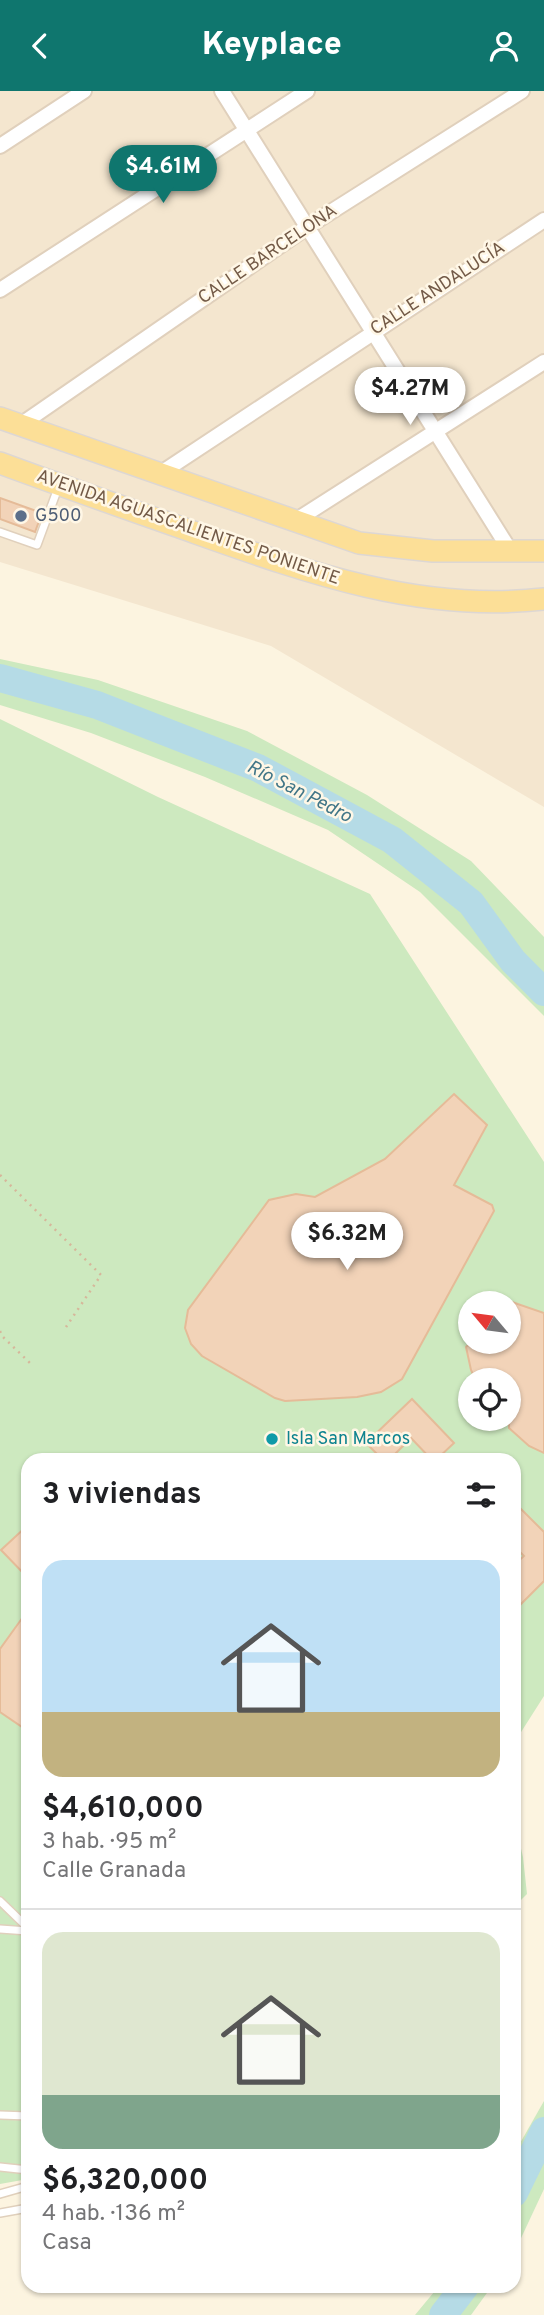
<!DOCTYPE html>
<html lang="es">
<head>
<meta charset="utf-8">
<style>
	body { margin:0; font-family:Overpass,sans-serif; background:#f6f6f6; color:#202124; height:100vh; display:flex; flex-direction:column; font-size:26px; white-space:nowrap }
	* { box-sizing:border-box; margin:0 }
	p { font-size:23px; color:#757577 }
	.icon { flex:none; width:38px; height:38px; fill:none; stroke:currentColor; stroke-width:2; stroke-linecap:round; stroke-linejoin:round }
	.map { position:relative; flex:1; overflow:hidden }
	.details { position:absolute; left:21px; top:1362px; width:500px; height:840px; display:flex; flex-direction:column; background:#fff; border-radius:21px; box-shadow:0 2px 5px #0004 }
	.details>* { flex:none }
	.needle { width:46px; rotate:299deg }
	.fabs { position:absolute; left:458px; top:1200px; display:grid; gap:14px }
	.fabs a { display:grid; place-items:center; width:63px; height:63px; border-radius:50%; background:#fff; box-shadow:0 2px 5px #0004; font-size:35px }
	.price { position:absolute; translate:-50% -60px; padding:0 16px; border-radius:24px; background:#fff; color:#222; font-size:23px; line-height:46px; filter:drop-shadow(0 2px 4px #0008) }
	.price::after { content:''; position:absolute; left:50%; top:42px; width:21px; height:16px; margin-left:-10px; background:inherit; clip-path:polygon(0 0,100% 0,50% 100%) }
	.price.current { background:#0f766e; color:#fff }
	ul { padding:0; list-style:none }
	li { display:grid; align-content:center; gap:14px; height:371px; padding:0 21px }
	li+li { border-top:2px solid #e0e0e0 }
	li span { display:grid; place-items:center; height:217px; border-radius:21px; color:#555 }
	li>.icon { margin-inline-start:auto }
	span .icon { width:126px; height:126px; fill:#fffc; stroke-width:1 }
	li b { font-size:30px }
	h2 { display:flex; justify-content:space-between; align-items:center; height:84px; padding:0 21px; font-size:30px }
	header { display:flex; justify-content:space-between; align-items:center; height:91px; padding:0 21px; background:#0f766e; color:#fff; font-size:32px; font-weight:800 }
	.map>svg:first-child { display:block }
	.residential { fill:#f4e6cf }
	.green { fill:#cde9bf; fill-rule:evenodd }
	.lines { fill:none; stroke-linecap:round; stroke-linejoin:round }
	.river { stroke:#b5dbe6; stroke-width:28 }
	.building { fill:#f2d3b8; stroke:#e5bb98; stroke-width:2 }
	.lane-casing { stroke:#e0d0bc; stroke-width:10 }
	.street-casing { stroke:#e0d0bc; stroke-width:18 }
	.primary-casing { stroke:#ddd7d3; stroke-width:24 }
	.path { stroke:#d6b79b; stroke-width:2.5; stroke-dasharray:2 5; stroke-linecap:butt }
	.lane { stroke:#fff; stroke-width:7 }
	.street { stroke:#fff; stroke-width:14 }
	.primary { stroke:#fcdf97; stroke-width:21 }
	.service-dot { fill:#5c6f8a; stroke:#fff7e6; stroke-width:2.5 }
	.culture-dot { fill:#0f9aa8; stroke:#fff7e6; stroke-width:2.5 }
	.labels { text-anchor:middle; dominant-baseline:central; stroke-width:5; stroke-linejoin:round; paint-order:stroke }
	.street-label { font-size:18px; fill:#735a47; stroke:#fff7e6 }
	.service-label { font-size:18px; fill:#4e5e75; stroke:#fff7e6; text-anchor:start }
	.culture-label { font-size:18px; fill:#0d838f; stroke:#fff7e6; text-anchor:start }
	.water-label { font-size:19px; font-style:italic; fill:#417687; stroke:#fff7e6 }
</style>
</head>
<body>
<header><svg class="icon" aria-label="back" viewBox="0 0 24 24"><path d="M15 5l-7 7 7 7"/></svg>Keyplace<svg class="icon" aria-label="person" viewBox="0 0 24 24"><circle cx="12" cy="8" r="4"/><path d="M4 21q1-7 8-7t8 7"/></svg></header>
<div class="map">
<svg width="544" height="2224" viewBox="0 0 544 2224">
	<rect width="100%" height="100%" fill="#fcf4e0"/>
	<!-- residential -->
	<path class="residential" d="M0 0H544V716L271 555 0 471Z"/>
	<!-- green -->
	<g class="green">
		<path d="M0 568 98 589 247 640 367 704 471 770 544 846V925L420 801 328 739 205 686 91 642 0 614Z"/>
		<path d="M0 628 158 706 370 803 544 1071V1605L516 1649 515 1664 514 1368H28V2088L0 2093ZM471 1213H509V1251H471ZM471 1290H509V1328H471Z"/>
		<path d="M515 1732 523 1766 527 1803 515 1815Z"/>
		<path d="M544 2010V2098L515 2160V2061Z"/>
		<path d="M439 2195V2194L492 2195 471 2224H415Z"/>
	</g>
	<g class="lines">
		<!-- river -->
		<g class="river">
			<path d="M0 587 97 614 258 677 392 749 471 812 513 870 544 901"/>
			<path d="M514 2102 544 2040"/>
			<path d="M443 2224 466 2194"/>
		</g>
	</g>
	<!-- building -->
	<g class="building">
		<path d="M0 407 42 422 35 441 0 428Z"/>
		<path d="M454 1003 487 1034 454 1094 492 1114 494 1120 402 1288 381 1301 357 1306 285 1310 275 1307 202 1265 191 1253 185 1237 188 1219 269 1109 296 1103 315 1106 385 1068Z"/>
		<path d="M509 1210 544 1222V1362L529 1355 509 1337V1290H476L471 1279 466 1256 471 1251H509Z"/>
		<path d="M412 1308 454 1352 437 1368H431L411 1347 390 1368H382L366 1352Z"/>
		<path d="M514 1411 544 1441V1490L521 1513 514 1506V1474L524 1465 514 1455Z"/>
		<path d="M28 1434V1487L1 1459Z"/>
		<path d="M28 1519V1640L0 1621V1558Z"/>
	</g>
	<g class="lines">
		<!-- lane casing -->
		<g class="lane-casing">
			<g id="lane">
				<path d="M0 441 37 454 58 397"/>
				<path d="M0 1810 28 1837"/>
				<path d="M0 1838 28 1840"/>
				<path d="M0 2024 28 2025"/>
				<path d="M0 2076 28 2079"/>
				<path d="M27 2076 28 2047"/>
				<path d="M0 2103 28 2095"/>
				<path d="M0 2122 28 2117"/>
			</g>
		</g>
		<!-- street casing -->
		<g class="street-casing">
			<g id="street">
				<path d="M222 0 511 461"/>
				<path d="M0 55 84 0"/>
				<path d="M0 199 307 0"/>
				<path d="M19 335 307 136 522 0"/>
				<path d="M158 384 544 129"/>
				<path d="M295 430 544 271"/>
			</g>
		</g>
		<!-- primary casing -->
		<g class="primary-casing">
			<g id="primary">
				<path d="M0 327 359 452 433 460H544"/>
				<path d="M0 372C65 396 131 419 196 442 309 482 422 522 544 508"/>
			</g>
		</g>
		<!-- path -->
		<g class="path">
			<path d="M0 1084 101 1184 66 1236"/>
			<path d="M0 1240 2 1245 31 1273"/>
		</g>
		<!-- lane -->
		<use href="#lane" class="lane"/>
		<!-- street -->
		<use href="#street" class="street"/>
		<!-- primary -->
		<use href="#primary" class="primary"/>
	</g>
	<!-- markers -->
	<circle class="service-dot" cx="21" cy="425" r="7"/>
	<circle class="culture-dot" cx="272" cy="1348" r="7"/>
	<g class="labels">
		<!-- street labels -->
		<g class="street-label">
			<text transform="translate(268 164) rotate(-34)">CALLE BARCELONA</text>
			<text transform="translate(438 198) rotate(-33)">CALLE ANDALUCÍA</text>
			<text transform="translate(188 437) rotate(19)">AVENIDA AGUASCALIENTES PONIENTE</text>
		</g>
		<!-- service labels -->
		<g class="service-label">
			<text x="35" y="425">G500</text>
		</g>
		<!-- culture labels -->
		<g class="culture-label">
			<text x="286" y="1348">Isla San Marcos</text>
		</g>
		<!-- water labels -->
		<g class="water-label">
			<text transform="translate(299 701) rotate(27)">Río San Pedro</text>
		</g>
	</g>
</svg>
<div class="fabs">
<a><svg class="needle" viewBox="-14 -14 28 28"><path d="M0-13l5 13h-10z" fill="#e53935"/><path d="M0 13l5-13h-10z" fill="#757577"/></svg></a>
<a><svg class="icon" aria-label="locate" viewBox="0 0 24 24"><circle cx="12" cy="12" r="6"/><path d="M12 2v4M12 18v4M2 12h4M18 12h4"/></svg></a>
</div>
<b class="price current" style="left:163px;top:114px">$4.61M</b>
<b class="price" style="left:410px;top:336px">$4.27M</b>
<b class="price" style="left:347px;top:1181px">$6.32M</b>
<section class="details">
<h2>3 viviendas<svg class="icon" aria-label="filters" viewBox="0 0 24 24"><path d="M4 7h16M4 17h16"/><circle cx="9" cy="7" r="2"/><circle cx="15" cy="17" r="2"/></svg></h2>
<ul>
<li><span style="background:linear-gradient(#bfe0f5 70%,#c2b280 0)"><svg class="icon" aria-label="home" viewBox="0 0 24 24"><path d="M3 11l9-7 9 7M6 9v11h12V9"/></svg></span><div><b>$4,610,000</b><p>3 hab. · 95 m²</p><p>Calle Granada</p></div></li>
<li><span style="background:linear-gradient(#dfe7d0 75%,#7fa58c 0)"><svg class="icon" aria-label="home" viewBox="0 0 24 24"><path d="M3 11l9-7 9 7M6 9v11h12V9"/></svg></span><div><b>$6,320,000</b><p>4 hab. · 136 m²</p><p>Casa</p></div></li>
</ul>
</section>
</div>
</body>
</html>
